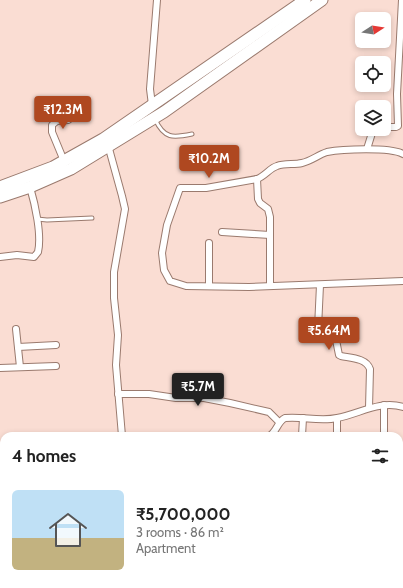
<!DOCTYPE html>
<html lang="en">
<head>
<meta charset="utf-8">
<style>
	body { margin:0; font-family:Cabin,sans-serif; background:#f6f6f6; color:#222; height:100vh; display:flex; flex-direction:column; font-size:15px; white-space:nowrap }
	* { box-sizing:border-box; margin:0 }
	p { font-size:13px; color:#767676 }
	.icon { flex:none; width:22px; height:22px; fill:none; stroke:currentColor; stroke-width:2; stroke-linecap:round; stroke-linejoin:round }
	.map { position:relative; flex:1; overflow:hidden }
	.sheet { position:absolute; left:0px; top:432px; width:403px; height:156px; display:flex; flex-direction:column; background:#fff; border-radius:12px 12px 0 0; box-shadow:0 2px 6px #0003 }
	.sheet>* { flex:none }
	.needle { width:26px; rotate:78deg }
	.buttons { position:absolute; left:355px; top:12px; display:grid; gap:8px }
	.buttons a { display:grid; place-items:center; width:36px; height:36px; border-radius:6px; background:#fff; box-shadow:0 2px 6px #0003; font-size:20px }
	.price { position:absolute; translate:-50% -34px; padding:0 9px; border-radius:4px; background:#af4820; color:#fff; font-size:13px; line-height:26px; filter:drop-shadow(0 1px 2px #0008) }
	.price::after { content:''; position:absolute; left:50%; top:24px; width:12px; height:9px; margin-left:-6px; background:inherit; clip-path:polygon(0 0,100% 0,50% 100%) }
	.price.selected { background:#222; color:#fff }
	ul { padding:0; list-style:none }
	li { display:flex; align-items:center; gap:12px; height:100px; padding:0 12px }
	li span { display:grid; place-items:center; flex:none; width:112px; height:80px; border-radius:6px; color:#555 }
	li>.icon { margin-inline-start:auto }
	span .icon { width:48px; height:48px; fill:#fffc; stroke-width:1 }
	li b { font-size:17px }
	h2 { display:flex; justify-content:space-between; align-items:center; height:48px; padding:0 12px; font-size:17px }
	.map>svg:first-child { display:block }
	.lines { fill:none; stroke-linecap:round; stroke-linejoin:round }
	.lane-casing { stroke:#9a7a6e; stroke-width:5 }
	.street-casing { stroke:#9a7a6e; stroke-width:8 }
	.highway-casing { stroke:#9a7a6e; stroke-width:13 }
	.lane { stroke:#fff; stroke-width:3 }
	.street { stroke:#fff; stroke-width:6 }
	.highway { stroke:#fff; stroke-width:11 }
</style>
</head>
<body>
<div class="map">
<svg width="403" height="588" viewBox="0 0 403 588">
	<rect width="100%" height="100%" fill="#faddd3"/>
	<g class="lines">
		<!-- lane casing -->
		<g class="lane-casing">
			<g id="lane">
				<path d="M155 119C164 139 173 138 192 134"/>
				<path d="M37 219 47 220 92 218"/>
			</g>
		</g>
		<!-- street casing -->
		<g class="street-casing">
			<g id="street">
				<path d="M152 105 150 89 157 0"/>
				<path d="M384 127H396L398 126 397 94 402 0"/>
				<path d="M108 145 122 196 125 209 114 272V298L118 335 116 365 122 436"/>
				<path d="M367 149 372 133 374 129"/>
				<path d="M403 154C391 147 342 149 327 152 318 155 311 161 302 163 294 165 285 163 277 166 270 168 265 176 257 179L206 188H180L167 225 162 253 164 270 170 281 186 286 249 287 403 281"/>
				<path d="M64 161 52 132V125L57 121 68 120 85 107"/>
				<path d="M257 179 258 199 260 203 268 209 270 217V286"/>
				<path d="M222 232 270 235"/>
				<path d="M209 243V286"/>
				<path d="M0 257 17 255 34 257 38 252C42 235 35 204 30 187"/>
				<path d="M320 285 318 328 319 334 336 340 339 355 341 356C351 358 366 358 370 369L369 408"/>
				<path d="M16 329 20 367"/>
				<path d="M18 347 56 345"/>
				<path d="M0 368 56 366"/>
				<path d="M118 394H149L176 398H204L230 403 269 412 279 422"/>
				<path d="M384 405V436"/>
				<path d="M269 436C277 432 277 422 285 418 302 416 320 422 337 418 359 414 380 400 403 407"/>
				<path d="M302 436 303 418"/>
				<path d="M337 436V419"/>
				<path d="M0 569H4"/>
				<path d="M172 584V588"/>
				<path d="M272 588 273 584"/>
			</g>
		</g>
		<!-- highway casing -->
		<g class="highway-casing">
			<g id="highway">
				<path d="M0 187 53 167 103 139 305 0"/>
				<path d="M0 197 30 187 71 169 164 112 322 0"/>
			</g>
		</g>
		<!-- lane -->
		<use href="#lane" class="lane"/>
		<!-- street -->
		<use href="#street" class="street"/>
		<!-- highway -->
		<use href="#highway" class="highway"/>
	</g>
</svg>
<div class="buttons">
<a><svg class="needle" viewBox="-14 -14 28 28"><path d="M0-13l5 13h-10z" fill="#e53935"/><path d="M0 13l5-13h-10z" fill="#767676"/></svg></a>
<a><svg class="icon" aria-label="locate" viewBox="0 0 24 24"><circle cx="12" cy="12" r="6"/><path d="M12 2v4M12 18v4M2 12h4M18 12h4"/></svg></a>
<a><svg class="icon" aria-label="layers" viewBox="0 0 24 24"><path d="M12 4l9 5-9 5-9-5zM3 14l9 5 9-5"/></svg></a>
</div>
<b class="price" style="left:63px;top:130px">₹12.3M</b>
<b class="price" style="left:209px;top:179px">₹10.2M</b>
<b class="price" style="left:329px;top:351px">₹5.64M</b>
<b class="price selected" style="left:198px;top:407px">₹5.7M</b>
<section class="sheet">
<h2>4 homes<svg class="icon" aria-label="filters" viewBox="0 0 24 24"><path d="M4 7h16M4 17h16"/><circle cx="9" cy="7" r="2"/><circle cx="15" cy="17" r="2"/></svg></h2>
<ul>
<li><span style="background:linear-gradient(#bfe0f5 60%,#c2b280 0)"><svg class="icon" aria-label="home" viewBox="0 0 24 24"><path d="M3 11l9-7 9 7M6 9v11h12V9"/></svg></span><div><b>₹5,700,000</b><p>3 rooms · 86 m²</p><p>Apartment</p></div></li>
</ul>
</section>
</div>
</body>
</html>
